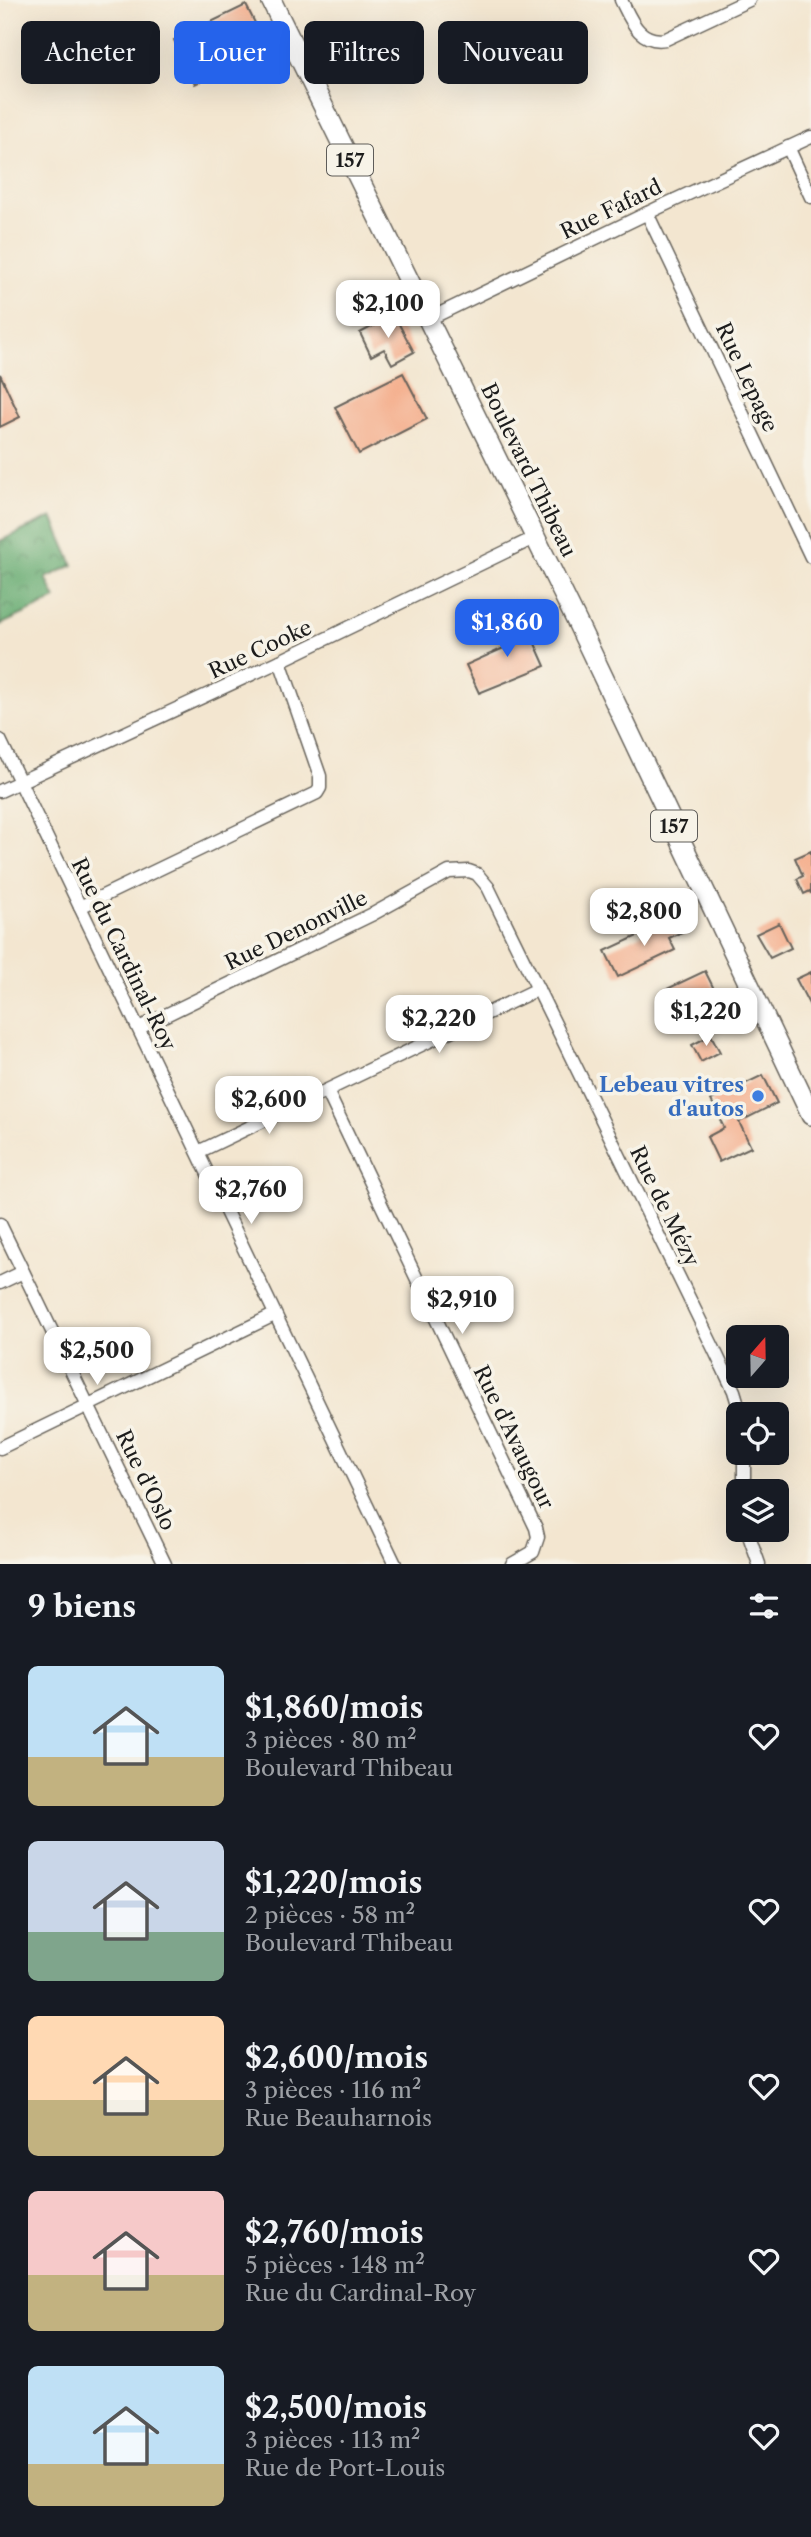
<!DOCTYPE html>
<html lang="fr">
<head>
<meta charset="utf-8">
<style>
	body { margin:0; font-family:"Libre Caslon Text",serif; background:#242831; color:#f1f3f6; height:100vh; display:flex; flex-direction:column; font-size:26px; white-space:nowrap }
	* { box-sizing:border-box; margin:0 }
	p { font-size:23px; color:#9ea1a6 }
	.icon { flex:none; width:38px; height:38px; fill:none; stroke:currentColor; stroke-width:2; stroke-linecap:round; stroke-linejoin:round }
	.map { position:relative; height:1564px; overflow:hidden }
	.sheet { display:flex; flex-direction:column; background:#171b24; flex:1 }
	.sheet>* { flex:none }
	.banner { position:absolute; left:21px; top:21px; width:770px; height:63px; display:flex; gap:14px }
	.needle { width:46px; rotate:20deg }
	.controls { position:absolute; left:726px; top:1325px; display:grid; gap:14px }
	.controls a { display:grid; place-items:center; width:63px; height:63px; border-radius:10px; background:#171b24; box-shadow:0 7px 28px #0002; font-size:35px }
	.price { position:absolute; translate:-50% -60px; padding:0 16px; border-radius:14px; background:#fff; color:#222; font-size:23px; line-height:46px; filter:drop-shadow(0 2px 4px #0008) }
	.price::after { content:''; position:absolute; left:50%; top:42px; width:21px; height:16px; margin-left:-10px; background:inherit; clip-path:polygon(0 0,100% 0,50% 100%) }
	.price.selected { background:#2563eb; color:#fff }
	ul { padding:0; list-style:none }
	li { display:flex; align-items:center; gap:21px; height:175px; padding:0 28px }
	li span { display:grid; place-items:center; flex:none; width:196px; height:140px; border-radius:10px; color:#555 }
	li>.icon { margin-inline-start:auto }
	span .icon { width:84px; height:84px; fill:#fffc; stroke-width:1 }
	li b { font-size:30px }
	h2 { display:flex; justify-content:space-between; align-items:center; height:84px; padding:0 28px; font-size:30px }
	.tag { padding:0 24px; border-radius:10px; background:#171b24; box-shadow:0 7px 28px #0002; font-size:24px; line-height:63px }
	.tag.selected { background:#2563eb; color:#fff }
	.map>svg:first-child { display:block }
	.forest { fill:url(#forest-crowns); stroke:#416446; stroke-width:2 }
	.building { fill:#f4ab88 }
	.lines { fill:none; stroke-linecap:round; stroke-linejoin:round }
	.street-casing { stroke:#67635b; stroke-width:15 }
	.primary-casing { stroke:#67635b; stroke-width:22 }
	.street { stroke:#fff; stroke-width:12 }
	.primary { stroke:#fff; stroke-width:19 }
	.shop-dot { fill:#3f7fe0; stroke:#f7f3e8; stroke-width:2.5 }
	.labels { text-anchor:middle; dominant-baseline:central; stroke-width:7; stroke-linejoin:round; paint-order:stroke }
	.shield { fill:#f7f3e8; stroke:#5e5c59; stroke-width:2 }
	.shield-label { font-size:19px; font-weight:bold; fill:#1c1c1c }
	.street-label { font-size:21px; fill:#1c1c1c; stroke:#f7f3e8 }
	.shop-label { font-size:21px; font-weight:bold; fill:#366cbe; stroke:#f7f3e8; text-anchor:end }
</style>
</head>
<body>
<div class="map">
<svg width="811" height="1564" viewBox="0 0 811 1564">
	<defs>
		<pattern id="forest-crowns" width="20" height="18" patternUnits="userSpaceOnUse" patternTransform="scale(1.75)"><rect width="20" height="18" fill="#66ab71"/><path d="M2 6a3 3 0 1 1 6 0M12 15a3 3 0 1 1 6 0" fill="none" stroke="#538a5c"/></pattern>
	</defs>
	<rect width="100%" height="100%" fill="#f7f3e8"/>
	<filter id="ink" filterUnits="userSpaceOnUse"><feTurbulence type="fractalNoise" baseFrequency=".0143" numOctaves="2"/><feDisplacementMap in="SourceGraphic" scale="14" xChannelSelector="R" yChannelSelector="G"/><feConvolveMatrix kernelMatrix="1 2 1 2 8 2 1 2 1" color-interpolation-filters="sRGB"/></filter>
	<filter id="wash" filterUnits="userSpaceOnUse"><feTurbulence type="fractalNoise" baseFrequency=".00686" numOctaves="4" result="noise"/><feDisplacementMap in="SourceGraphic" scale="28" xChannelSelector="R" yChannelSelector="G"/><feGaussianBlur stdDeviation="1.57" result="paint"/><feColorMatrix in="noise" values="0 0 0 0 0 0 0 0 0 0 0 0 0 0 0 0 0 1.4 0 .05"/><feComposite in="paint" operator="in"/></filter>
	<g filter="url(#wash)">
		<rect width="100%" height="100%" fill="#f3e6d0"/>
		<!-- forest -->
		<path class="forest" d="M52 517 73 565 46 578 56 599 0 625V541Z"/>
		<g id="blocks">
			<!-- building -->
			<g class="building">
				<path d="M246 5 268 49 195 84 174 40Z"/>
				<path d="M394 315 414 352 392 364 384 349 371 356 360 333Z"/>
				<path d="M403 373 427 419 359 454 335 407Z"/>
				<path d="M0 374 20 417 0 427Z"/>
				<path d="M524 619 545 666 479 693 466 665 506 647 498 630Z"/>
				<path d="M811 851V894L810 891 804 894 797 879 803 876 795 858Z"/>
				<path d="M678 917 684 931 669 938 675 950 618 977 605 951Z"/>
				<path d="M779 923 791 948 770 958 756 934Z"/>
				<path d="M705 971 719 999 679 1018 665 990Z"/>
				<path d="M811 972V1008L796 979Z"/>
				<path d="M711 1035 720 1052 701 1062 692 1045Z"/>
				<path d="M763 1075 777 1103 739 1122 751 1147 719 1162 707 1137 724 1128 711 1100Z"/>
			</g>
		</g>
	</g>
	<g filter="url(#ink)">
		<use href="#blocks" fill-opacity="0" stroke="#67635b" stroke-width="2"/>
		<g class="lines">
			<!-- street casing -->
			<g class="street-casing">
				<g id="street">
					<path d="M621 0C631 20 639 44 666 39L749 0"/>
					<path d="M788 147 811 197"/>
					<path d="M647 213 811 557"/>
					<path d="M429 319 660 207 811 137"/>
					<path d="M0 740 395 1564"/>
					<path d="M0 791 280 661 536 537"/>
					<path d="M80 907 317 793 320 788V776L280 661"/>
					<path d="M139 1028 373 914 449 872 469 871 477 874 488 887 713 1347 734 1391 741 1414"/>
					<path d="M327 1091 536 1528 538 1537 533 1552 512 1564"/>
					<path d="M198 1152 538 989"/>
					<path d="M0 1224 165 1564"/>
					<path d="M0 1283 23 1272"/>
					<path d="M0 1448 274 1315"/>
					<path d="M744 1452V1491"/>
					<path d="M747 1530 759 1564"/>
				</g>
			</g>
			<!-- primary casing -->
			<g class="primary-casing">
				<path id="primary" d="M271 0 577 622 811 1115"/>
			</g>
			<!-- street -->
			<use href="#street" class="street"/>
			<!-- primary -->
			<use href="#primary" class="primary"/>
		</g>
	</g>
	<!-- markers -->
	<circle class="shop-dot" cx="758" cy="1096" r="7"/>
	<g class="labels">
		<!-- shield labels -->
		<g class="shield">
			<rect x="327" y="144.5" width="46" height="31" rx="5"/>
			<rect x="651" y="810.5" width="46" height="31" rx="5"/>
		</g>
		<g class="shield-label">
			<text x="350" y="160">157</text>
			<text x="674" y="826">157</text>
		</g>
		<!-- street labels -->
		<g class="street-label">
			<text transform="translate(611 209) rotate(-26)">Rue Fafard</text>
			<text transform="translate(747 377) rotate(65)">Rue Lepage</text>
			<text transform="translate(529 470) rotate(64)">Boulevard Thibeau</text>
			<text transform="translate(260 649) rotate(-25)">Rue Cooke</text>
			<text transform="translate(296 930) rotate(-26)">Rue Denonville</text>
			<text transform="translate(124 954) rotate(64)">Rue du Cardinal-Roy</text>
			<text transform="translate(665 1206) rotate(64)">Rue de Mézy</text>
			<text transform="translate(514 1437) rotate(64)">Rue d'Avaugour</text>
			<text transform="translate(146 1480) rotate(64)">Rue d'Oslo</text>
		</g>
		<!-- shop labels -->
		<g class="shop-label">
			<text x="744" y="1084">Lebeau vitres<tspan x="744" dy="24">d'autos</tspan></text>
		</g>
	</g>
</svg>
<div class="controls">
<a><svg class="needle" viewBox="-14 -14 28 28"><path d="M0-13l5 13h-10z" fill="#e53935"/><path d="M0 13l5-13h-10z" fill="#9ea1a6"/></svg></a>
<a><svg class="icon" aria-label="locate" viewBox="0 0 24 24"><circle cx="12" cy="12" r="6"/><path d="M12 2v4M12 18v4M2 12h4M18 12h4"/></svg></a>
<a><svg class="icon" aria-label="layers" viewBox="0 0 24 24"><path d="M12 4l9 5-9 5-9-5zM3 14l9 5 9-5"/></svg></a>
</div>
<b class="price" style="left:388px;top:340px">$2,100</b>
<b class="price selected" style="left:507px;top:659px">$1,860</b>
<b class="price" style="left:644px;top:948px">$2,800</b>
<b class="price" style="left:706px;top:1048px">$1,220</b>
<b class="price" style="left:439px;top:1055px">$2,220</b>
<b class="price" style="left:269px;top:1136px">$2,600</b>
<b class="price" style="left:251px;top:1226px">$2,760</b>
<b class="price" style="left:462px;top:1336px">$2,910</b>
<b class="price" style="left:97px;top:1387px">$2,500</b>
<div class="banner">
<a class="tag">Acheter</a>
<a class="tag selected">Louer</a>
<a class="tag">Filtres</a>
<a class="tag">Nouveau</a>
</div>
</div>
<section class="sheet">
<h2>9 biens<svg class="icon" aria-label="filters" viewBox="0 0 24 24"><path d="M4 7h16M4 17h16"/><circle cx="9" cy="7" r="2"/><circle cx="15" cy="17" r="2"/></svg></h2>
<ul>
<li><span style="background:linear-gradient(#bfe0f5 65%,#c2b280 0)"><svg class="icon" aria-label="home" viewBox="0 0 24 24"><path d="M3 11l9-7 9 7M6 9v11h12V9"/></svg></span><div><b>$1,860/mois</b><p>3 pièces · 80 m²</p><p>Boulevard Thibeau</p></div><svg class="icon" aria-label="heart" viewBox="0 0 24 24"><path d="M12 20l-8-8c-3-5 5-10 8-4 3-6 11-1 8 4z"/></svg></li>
<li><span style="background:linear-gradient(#c9d6e8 65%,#7fa58c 0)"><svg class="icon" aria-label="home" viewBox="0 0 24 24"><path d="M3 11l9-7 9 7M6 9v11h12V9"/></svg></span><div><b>$1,220/mois</b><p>2 pièces · 58 m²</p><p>Boulevard Thibeau</p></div><svg class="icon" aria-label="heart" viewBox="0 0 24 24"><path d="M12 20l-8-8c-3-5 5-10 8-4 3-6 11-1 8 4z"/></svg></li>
<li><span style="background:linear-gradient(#ffd9b3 60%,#c2b280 0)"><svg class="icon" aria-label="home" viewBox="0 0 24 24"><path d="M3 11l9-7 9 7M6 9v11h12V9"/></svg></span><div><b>$2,600/mois</b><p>3 pièces · 116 m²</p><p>Rue Beauharnois</p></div><svg class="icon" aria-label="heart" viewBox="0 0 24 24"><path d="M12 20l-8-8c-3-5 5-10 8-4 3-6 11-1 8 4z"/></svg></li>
<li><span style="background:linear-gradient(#f6c9c9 60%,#c2b280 0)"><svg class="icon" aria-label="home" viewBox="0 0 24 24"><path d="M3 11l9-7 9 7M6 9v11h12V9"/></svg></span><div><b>$2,760/mois</b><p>5 pièces · 148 m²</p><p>Rue du Cardinal-Roy</p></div><svg class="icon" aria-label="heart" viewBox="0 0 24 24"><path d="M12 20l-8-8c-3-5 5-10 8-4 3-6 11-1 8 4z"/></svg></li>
<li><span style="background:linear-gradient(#bfe0f5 70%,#c2b280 0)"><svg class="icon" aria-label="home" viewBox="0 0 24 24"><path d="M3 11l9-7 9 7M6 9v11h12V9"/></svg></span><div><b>$2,500/mois</b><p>3 pièces · 113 m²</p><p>Rue de Port-Louis</p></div><svg class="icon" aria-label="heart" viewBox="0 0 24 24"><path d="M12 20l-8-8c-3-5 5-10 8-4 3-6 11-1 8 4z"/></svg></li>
</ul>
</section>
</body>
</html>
